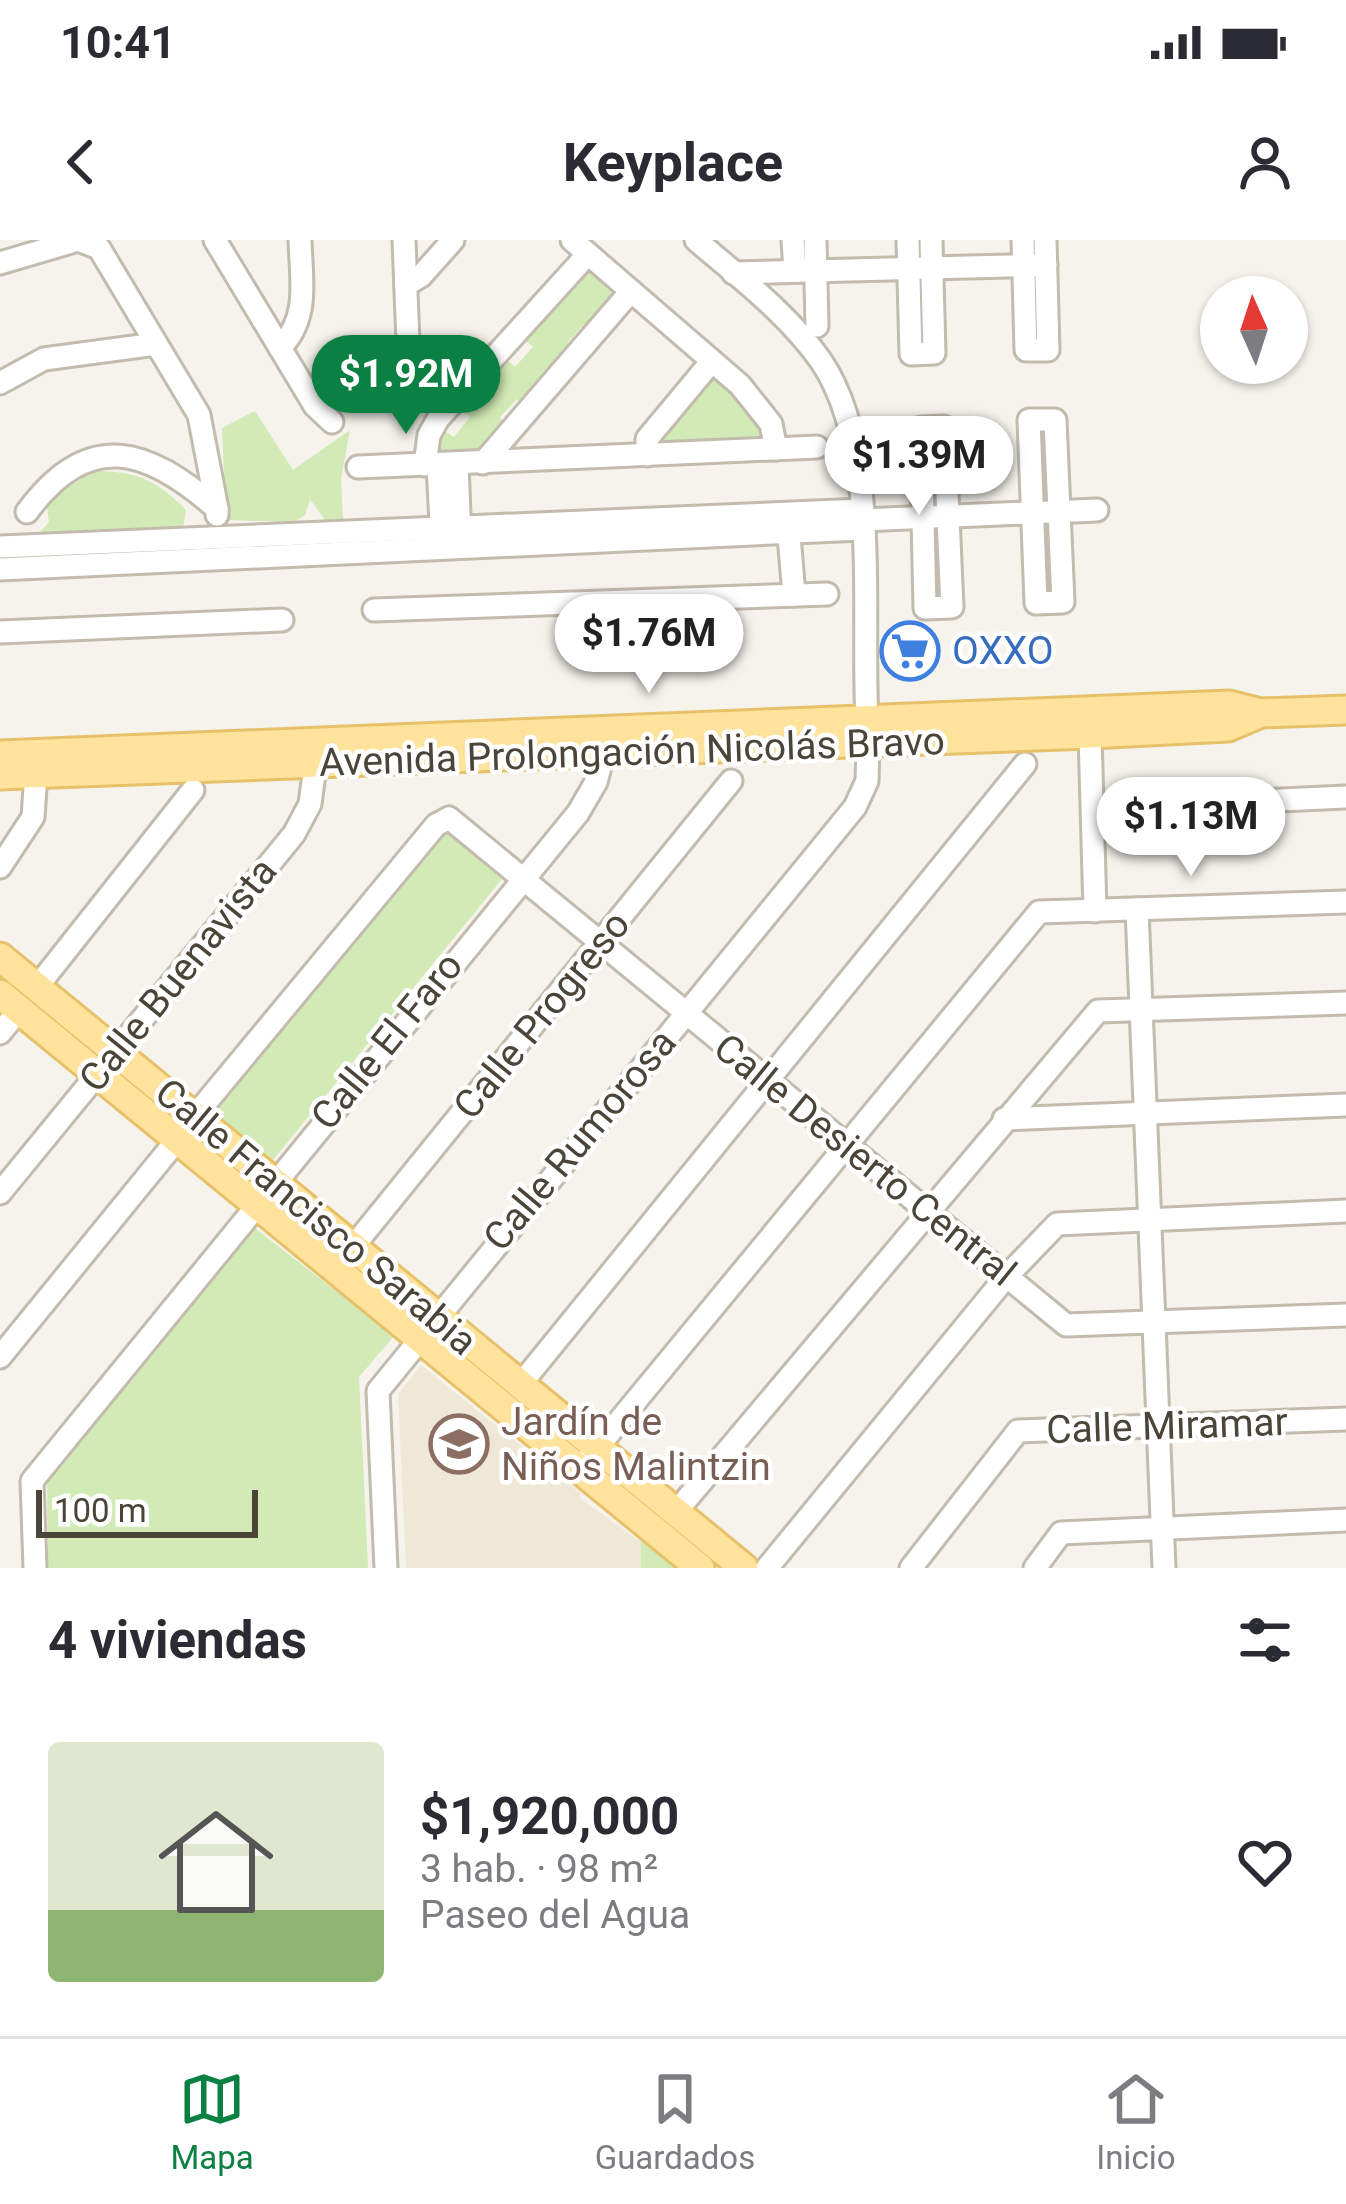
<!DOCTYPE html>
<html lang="es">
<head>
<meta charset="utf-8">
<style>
	body { margin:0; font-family:Roboto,sans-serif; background:#f2f2f3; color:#2b2b33; height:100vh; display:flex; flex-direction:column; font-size:45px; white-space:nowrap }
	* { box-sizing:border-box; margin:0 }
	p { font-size:39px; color:#7c7c81 }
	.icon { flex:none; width:66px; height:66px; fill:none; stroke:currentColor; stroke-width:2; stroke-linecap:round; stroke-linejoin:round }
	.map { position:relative; height:1328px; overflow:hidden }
	.side { display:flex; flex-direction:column; background:#fff; flex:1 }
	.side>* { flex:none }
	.needle { width:78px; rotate:357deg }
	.buttons { position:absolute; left:1200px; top:36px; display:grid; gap:24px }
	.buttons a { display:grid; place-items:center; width:108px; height:108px; border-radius:50%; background:#fff; box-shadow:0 3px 9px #0004; font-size:60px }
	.scale { position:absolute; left:36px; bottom:30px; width:222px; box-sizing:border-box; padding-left:12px; border:6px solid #4b4439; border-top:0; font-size:33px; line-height:42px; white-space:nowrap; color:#4b4439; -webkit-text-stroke:9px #fff; paint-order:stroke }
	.price { position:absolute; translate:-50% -102px; padding:0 27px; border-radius:42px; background:#fff; color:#222; font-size:39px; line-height:78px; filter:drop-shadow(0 3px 6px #0008) }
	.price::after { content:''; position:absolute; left:50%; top:72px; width:36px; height:27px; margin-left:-18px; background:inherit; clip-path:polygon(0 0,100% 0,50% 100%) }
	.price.selected { background:#0b8043; color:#fff }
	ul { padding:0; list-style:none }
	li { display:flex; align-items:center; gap:36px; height:300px; padding:0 48px }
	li+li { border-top:3px solid #e1e1e2 }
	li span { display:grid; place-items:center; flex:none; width:336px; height:240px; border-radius:12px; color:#555 }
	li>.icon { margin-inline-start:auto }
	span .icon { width:144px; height:144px; fill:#fffc; stroke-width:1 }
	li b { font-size:51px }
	h2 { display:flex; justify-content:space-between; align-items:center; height:144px; padding:0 48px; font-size:51px }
	.status { display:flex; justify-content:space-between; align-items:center; height:84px; padding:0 60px; background:#fff; direction:ltr }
	.status svg { height:33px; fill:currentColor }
	header { display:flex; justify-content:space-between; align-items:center; height:156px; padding:0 48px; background:#fff; font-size:54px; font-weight:700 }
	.tabs { display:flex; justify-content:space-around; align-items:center; height:168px; border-top:3px solid #e1e1e2; background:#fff; font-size:33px; color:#7c7c81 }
	.tabs a { display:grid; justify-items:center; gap:6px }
	.tabs .selected { color:#0b8043 }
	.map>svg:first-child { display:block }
	.education { fill:#efe8d6 }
	.green { fill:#d2eab5 }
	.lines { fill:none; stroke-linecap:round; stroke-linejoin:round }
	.minor-casing { stroke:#c2bbae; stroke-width:27 }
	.major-casing { stroke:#e6c16a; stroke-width:33 }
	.minor { stroke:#fff; stroke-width:21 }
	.major { stroke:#ffe39c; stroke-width:27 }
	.labels { text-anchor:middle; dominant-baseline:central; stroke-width:9; stroke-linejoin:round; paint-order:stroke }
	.shop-label { font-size:39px; fill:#366cbe; stroke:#fff; text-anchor:start }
	.street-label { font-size:39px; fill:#4b4439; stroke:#fff }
	.education-label { font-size:39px; fill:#785e54; stroke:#fff; text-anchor:start }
</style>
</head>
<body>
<div class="status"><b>10:41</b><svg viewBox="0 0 49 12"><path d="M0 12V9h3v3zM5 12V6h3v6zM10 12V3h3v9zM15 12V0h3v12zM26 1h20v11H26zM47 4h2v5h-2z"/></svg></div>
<header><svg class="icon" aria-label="back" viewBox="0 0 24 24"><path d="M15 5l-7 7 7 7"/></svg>Keyplace<svg class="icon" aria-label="person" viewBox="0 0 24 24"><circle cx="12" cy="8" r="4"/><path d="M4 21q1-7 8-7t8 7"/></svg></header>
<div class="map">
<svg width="1346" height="1328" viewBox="0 0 1346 1328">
	<rect width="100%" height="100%" fill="#f6f3ec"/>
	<!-- education -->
	<path class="education" d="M421 1125 580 1253 581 1259 641 1302V1328H406L398 1154Z"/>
	<!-- green -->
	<g class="green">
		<path d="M587 28 623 58 592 91 583 85 567 103 574 110 525 165 517 159 500 177 507 186 481 217 437 219 435 201 444 191 454 197 470 177 462 170 507 120 515 127 533 107 524 99Z"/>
		<path d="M312 129H348V169L323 160Z"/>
		<path d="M712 131 769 184 771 207 656 211 655 198Z"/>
		<path d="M255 171 293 230 350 190 341 239 343 280 327 283 310 259 305 275 294 282 226 280 222 188Z"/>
		<path d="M94 231C136 231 157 240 186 270L183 287 39 293 49 282 46 261Z"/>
		<path d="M443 587 502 639 273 920 213 871Z"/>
		<path d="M252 986 394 1096 359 1137 368 1328H48L47 1239Z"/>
		<path d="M641 1291 688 1328H641Z"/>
	</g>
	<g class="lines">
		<!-- minor casing -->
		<g class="minor-casing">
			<g id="minor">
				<path d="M215 0 315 166 332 182"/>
				<path d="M404 0 408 103"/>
				<path d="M572 0 740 145 771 184 776 209"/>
				<path d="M696 0C739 37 789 75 821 121 881 209 861 373 867 480"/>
				<path d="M793 0 795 31"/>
				<path d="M815 0 817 86"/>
				<path d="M908 0 911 114 934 113 931 0"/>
				<path d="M1023 0 1026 110H1048L1045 0"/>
				<path d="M0 23 78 0 99 8 199 175 217 269"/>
				<path d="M733 33 1046 25"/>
				<path d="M406 45 421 36 453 0"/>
				<path d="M280 108C310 77 301 40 300 0"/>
				<path d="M0 143 44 119 156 104"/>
				<path d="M1029 180H1055L1063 362 1036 363Z"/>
				<path d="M944 187 952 367 925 368 921 188Z"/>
				<path d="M647 215V199L712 121"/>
				<path d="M483 223 631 51"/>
				<path d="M457 224 460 299"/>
				<path d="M425 225 429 195 438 179 588 14"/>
				<path d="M438 225 442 302"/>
				<path d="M358 227 817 207"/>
				<path d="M27 272C89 187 149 209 217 269V275"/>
				<path d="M862 280 1097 270"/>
				<path d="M788 284 794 355"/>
				<path d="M0 307 862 270"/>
				<path d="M0 329 861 289"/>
				<path d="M374 370 827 354"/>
				<path d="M0 392 282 380"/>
				<path d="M1090 494 1095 671"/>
				<path d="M1150 566 1346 557"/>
				<path d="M0 627 33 577 36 533"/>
				<path d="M1137 669 1164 1328"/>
				<path d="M37 747 193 550"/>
				<path d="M0 793 19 770"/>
				<path d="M194 877 436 585 449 578 1066 1085 1346 1075"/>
				<path d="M1004 879 1346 865"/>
				<path d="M0 953 294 594 310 564 317 511"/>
				<path d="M352 1008 731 541"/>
				<path d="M0 1117 177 900"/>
				<path d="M520 1145 1025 524"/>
				<path d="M587 1220 1039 672 1346 662"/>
				<path d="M675 1273 1098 771 1346 763"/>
				<path d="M35 1328 32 1241 578 573 596 542 604 512"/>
				<path d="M386 1328 378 1151 855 567 867 541 868 503"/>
				<path d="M767 1328 1006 1037 1057 984 1346 971"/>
				<path d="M911 1328 1018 1191 1346 1179"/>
				<path d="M1035 1328 1061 1293 1346 1280"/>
			</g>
		</g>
		<!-- major casing -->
		<g class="major-casing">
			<g id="major">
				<path d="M0 515 1229 465 1261 473 1346 470"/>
				<path d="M0 535 1090 494 1228 487 1261 473"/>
				<path d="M0 717 744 1328"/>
				<path d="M0 754 700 1328"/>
			</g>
		</g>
		<!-- minor -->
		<use href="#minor" class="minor"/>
		<!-- major -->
		<use href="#major" class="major"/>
	</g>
	<!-- icons -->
	<defs>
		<g id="supermarket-ring" transform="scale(3)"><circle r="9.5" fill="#fff" stroke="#3f7fe0" stroke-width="1.5"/><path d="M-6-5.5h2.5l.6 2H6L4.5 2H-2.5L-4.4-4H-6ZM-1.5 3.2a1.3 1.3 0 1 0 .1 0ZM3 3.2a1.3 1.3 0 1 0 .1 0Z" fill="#3f7fe0"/></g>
		<g id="school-ring" transform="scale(3)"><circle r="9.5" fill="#fff" stroke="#8d6e63" stroke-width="1.5"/><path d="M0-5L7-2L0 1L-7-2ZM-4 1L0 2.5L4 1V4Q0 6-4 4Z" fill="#8d6e63"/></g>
	</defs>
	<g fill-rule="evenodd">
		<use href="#supermarket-ring" x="910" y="411"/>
		<use href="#school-ring" x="459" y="1204"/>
	</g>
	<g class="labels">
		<!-- shop labels -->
		<g class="shop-label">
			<text x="952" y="411">OXXO</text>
		</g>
		<!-- street labels -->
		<g class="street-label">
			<text transform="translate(632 512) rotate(-2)">Avenida Prolongación Nicolás Bravo</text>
			<text transform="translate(178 735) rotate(-51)">Calle Buenavista</text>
			<text transform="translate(542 775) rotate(-51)">Calle Progreso</text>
			<text transform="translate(387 801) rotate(-51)">Calle El Faro</text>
			<text transform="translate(580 900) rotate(-50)">Calle Rumorosa</text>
			<text transform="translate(865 920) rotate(39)">Calle Desierto Central</text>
			<text transform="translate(316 977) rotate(40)">Calle Francisco Sarabia</text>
			<text transform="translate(1167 1186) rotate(-2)">Calle Miramar</text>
		</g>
		<!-- education labels -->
		<g class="education-label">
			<text x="501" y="1182">Jardín de<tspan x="501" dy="45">Niños Malintzin</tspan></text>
		</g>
	</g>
</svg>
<div class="buttons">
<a><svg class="needle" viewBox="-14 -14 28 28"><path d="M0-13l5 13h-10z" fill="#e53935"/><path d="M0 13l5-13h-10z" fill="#7c7c81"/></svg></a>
</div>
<div class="scale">100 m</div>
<b class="price selected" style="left:406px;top:197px">$1.92M</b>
<b class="price" style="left:919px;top:278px">$1.39M</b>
<b class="price" style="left:649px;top:456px">$1.76M</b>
<b class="price" style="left:1191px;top:639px">$1.13M</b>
</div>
<section class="side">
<h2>4 viviendas<svg class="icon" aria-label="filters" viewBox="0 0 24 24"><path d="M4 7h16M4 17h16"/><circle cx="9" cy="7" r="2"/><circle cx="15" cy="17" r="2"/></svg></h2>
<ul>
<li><span style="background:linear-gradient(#dfe7d0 70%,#8fb573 0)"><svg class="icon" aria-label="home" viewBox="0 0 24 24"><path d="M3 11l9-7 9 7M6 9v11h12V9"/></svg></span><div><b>$1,920,000</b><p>3 hab. · 98 m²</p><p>Paseo del Agua</p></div><svg class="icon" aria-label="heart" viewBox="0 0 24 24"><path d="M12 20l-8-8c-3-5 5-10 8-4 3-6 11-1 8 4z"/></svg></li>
</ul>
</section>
<nav class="tabs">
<a class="selected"><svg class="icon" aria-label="map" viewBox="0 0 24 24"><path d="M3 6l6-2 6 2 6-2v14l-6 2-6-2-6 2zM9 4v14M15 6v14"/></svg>Mapa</a>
<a><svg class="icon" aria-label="saved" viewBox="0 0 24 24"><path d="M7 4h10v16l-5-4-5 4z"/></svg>Guardados</a>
<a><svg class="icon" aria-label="home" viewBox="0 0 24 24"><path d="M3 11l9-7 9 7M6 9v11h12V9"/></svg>Inicio</a>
</nav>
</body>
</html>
